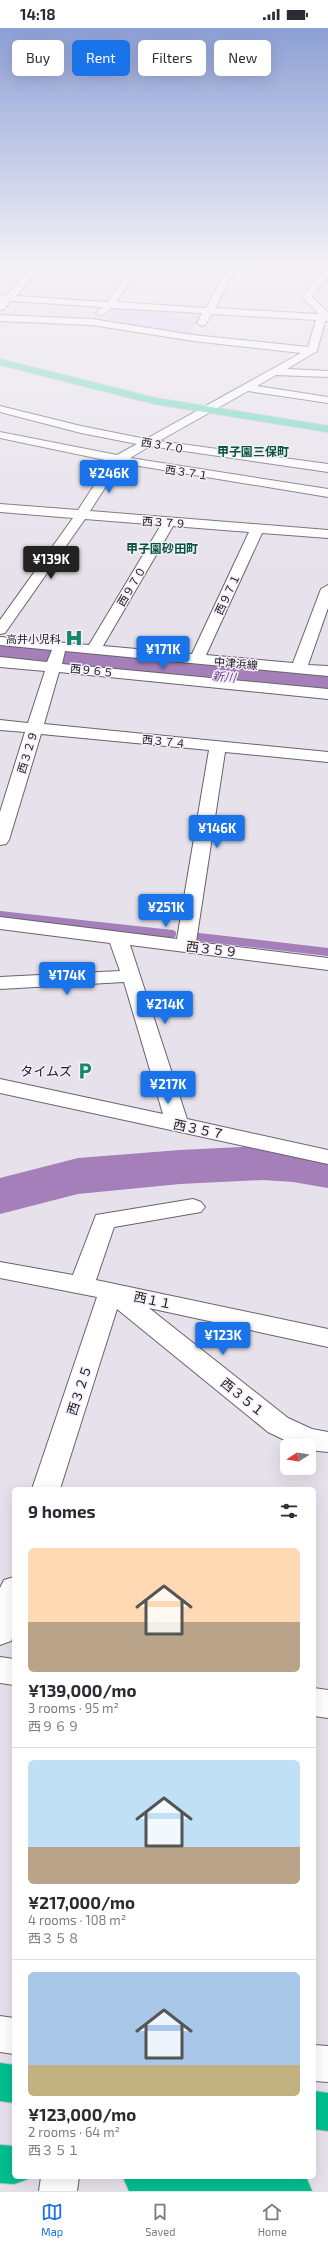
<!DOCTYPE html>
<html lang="en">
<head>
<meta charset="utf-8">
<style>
	body { margin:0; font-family:"Exo 2","Noto Sans JP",sans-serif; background:#f2f2f3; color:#2b2b33; height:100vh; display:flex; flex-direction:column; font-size:15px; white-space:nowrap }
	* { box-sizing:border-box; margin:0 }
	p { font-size:13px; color:#7c7c81 }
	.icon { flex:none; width:22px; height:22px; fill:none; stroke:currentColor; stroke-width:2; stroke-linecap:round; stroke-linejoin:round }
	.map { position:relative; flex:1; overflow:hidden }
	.drawer { position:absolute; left:12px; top:1459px; width:304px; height:692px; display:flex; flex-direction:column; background:#fff; border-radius:6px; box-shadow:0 4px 16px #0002 }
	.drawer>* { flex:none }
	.guide { position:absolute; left:12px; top:12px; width:304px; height:36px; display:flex; gap:8px }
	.needle { width:26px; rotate:258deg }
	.tools { position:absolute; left:280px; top:1411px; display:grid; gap:8px }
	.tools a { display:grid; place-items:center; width:36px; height:36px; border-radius:6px; background:#fff; box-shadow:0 4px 16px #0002; font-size:20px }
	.price { position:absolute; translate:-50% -34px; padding:0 9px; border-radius:4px; background:#1a73e8; color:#fff; font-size:13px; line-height:26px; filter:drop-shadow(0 1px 2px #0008) }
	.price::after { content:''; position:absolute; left:50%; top:24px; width:12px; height:9px; margin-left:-6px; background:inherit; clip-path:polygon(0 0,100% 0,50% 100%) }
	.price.current { background:#222; color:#fff }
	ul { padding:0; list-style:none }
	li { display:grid; align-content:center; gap:8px; height:212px; padding:0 16px }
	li+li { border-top:1px solid #e1e1e2 }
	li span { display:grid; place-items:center; height:124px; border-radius:6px; color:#555 }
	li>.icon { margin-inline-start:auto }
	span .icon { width:72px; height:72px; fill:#fffc; stroke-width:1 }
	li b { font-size:17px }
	h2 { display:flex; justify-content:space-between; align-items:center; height:48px; padding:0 16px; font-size:17px }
	.tag { padding:0 14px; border-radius:6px; background:#fff; box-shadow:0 4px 16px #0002; font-size:14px; line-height:36px }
	.tag.current { background:#1a73e8; color:#fff }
	.status { display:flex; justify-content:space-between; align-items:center; height:28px; padding:0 20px; background:#fff; direction:ltr }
	.status svg { height:11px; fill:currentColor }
	.dock { display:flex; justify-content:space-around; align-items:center; height:56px; border-top:1px solid #e1e1e2; background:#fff; font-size:11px; color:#7c7c81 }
	.dock a { display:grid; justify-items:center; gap:2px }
	.dock .current { color:#1a73e8 }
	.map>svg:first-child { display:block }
	.green { fill:#e3c6f4 }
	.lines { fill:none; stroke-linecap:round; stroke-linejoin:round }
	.stream { stroke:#a47fb9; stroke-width:8 }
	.river { fill:#a47fb9; fill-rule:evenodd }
	.minor-casing { stroke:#69636c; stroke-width:2 }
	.major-casing { stroke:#c4c3c4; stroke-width:2 }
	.highway-casing { stroke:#c4c3c4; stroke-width:2 }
	.minor { fill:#fff; fill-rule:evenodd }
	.major { fill:#66d9bc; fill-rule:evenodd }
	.highway { fill:#00bf8f; fill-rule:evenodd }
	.labels { text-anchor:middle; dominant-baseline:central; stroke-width:3; stroke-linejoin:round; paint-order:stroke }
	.far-street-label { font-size:11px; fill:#1d1a1e; stroke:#f4eef8 }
	.far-poi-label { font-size:11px; fill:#1d1a1e; stroke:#f4eef8; text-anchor:end }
	.far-neighbourhood-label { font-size:12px; font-weight:bold; fill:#07563f; stroke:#f4eef8 }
	.far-water-label { font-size:12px; font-style:italic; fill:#6e3f86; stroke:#f4eef8 }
	.street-label { font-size:13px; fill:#1d1a1e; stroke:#f4eef8 }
	.poi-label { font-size:13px; fill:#1d1a1e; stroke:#f4eef8; text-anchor:end }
</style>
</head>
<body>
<div class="status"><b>14:18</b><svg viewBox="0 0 49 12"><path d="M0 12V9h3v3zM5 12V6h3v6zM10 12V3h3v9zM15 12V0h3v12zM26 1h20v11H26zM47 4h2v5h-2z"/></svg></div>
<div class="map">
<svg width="328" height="2163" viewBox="0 0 328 2163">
	<rect width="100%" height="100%" fill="#e7e1eb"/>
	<!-- green -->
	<path class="green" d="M114 280 202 285 190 306 184 307 104 293Z"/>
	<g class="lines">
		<!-- stream -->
		<g class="stream">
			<path d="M0 887 172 906"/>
			<path d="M199 909 328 924"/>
		</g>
		<!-- river -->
		<g class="river">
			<path d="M0 616 328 647V669L0 638Z"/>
			<path d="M263 1118 293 1120 328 1126V1160L293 1154 263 1152 180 1156 78 1166 0 1186V1150L78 1130 180 1122Z"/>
		</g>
		<!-- minor casing -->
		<g class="minor-casing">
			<g id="minor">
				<path d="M33 238H42L16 268 107 274 133 238H142L116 274 206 280 229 238H237L215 280 317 286 318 285 302 269 325 240 328 239V248L312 269 328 284V293H325L317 323 287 341 328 343V349L276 347 257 358 328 369V375L248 363 159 413 328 436V444L150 418 130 430 328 461V469L121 435 90 483 328 502V510L262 505 206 627 293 635 321 561 328 557V580L308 637 328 638V648L65 623 62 636 328 661V671L59 644 44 696 328 724V734L225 724 196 914 328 930V942L130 917 187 1091 328 1122V1136L0 1065V1051L163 1086 124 954 0 961V949L120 943 110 915 0 901V889L177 911 209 722 41 706 9 812 6 816 0 817V784L25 704 0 702V692L28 695 45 643 0 639V629L47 634 52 622 0 617V609L89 617 161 497 85 491 5 605 0 606V592L73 490 0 484V476L78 482 110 433 0 410V404L117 427 137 416 81 405 0 384V378L81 398 146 411 301 325 193 313 92 297 0 293V287L92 291 193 307 308 319 316 292 212 286 205 297 202 298 197 295 202 285 112 280 101 288 96 285 102 279 11 273 4 281 0 282V267L6 268ZM173 498 249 504 192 626 103 618Z"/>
				<path d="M193 1171 201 1174 205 1179 201 1184 114 1199 96 1252 328 1301V1319L149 1280 288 1390 312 1401 328 1404V1424L309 1422V1418H297L268 1404 117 1281 60 1461H32L97 1269 0 1250V1234L73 1247 96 1187Z"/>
				<path d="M14 1549V1606L11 1613 0 1617V1560L4 1552Z"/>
				<path d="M0 1629 14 1631V1657L0 1655Z"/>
				<path d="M314 1660 328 1662V1690L314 1688Z"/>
				<path d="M0 1988 14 1990V2026L0 2024Z"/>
				<path d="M314 2017 328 2018V2054L314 2053Z"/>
				<path d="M41 2149H79L77 2163H39Z"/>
			</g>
		</g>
		<!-- major casing -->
		<g class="major-casing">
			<path id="major" d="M0 331 155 370 328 398V404L155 376 0 337Z"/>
		</g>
		<!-- highway casing -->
		<g class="highway-casing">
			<g id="highway">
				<path d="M0 2035 14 2037V2075L0 2073Z"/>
				<path d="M314 2063 328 2065V2103L314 2101Z"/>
				<path d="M0 2117 14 2118V2149H28V2151L14 2156 0 2155Z"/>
				<path d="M123 2149H306L312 2163H129Z"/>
			</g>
		</g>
		<!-- minor -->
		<use href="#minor" class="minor"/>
		<!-- major -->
		<use href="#major" class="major"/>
		<!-- highway -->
		<use href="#highway" class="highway"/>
	</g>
	<!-- sky -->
	<linearGradient id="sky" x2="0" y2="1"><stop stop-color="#8d9fd5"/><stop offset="0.44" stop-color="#f4f2f6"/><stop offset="1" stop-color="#f4f2f6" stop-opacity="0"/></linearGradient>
	<rect width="328" height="541" fill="url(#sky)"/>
	<!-- icons -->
	<defs>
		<g id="hospital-bare" transform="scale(1.38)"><path d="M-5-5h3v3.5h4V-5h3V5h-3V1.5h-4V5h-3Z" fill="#188766" stroke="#f4eef8" stroke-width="2.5" paint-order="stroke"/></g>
		<g id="parking-bare" transform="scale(1.38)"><path d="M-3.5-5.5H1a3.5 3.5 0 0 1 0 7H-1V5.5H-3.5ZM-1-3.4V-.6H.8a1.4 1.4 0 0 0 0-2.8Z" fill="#188766" stroke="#f4eef8" stroke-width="2.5" paint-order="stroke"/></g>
	</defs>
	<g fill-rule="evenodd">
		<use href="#hospital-bare" x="74" y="610"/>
		<use href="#parking-bare" x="85" y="1043"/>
	</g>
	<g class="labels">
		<!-- far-street labels -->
		<g class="far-street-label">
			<text transform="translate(163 417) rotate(10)">西３７０</text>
			<text transform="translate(187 444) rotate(9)">西３７１</text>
			<text transform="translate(164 494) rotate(4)">西３７９</text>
			<text transform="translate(131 558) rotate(-59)">西９７０</text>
			<text transform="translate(227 566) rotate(-65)">西９７１</text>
			<text transform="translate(236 635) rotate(5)">中津浜線</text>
			<text transform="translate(92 642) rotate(6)">西９６５</text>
			<text transform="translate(164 713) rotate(6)">西３７４</text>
			<text transform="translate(27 724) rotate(-73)">西３２９</text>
		</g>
		<!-- far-poi labels -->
		<g class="far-poi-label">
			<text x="61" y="610">高井小児科</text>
		</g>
		<!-- far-neighbourhood labels -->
		<g class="far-neighbourhood-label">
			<text x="253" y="423">甲子園三保町</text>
			<text x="162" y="520">甲子園砂田町</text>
		</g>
		<!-- far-water labels -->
		<g class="far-water-label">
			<text transform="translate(224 648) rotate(5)">新川</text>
		</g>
		<!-- street labels -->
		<g class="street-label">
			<text transform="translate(212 921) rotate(7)">西３５９</text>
			<text transform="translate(199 1101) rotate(12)">西３５７</text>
			<text transform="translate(153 1272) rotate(12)">西１１</text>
			<text transform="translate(79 1362) rotate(-72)">西３２５</text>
			<text transform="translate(243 1369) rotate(39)">西３５１</text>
		</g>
		<!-- poi labels -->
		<g class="poi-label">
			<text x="72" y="1043">タイムズ</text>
		</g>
	</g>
</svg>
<div class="tools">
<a><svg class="needle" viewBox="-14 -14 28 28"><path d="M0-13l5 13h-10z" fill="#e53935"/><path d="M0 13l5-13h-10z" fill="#7c7c81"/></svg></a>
</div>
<b class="price" style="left:109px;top:466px">¥246K</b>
<b class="price current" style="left:51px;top:552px">¥139K</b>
<b class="price" style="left:163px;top:642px">¥171K</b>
<b class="price" style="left:217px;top:821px">¥146K</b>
<b class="price" style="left:166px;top:900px">¥251K</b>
<b class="price" style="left:67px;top:968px">¥174K</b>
<b class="price" style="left:165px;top:997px">¥214K</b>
<b class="price" style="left:168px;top:1077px">¥217K</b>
<b class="price" style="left:223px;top:1328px">¥123K</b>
<div class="guide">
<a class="tag">Buy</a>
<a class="tag current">Rent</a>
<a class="tag">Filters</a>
<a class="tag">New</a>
</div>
<section class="drawer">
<h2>9 homes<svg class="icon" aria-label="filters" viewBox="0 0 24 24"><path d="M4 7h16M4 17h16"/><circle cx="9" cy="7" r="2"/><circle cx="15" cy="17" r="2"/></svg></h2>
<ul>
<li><span style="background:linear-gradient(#ffd9b3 60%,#b9a48a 0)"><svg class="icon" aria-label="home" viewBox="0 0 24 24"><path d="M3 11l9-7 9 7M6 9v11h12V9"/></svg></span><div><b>¥139,000/mo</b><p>3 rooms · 95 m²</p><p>西９６９</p></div></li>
<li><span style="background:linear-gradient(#bfe0f5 70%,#b9a48a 0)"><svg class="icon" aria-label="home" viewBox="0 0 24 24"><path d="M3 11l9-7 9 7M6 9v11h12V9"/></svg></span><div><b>¥217,000/mo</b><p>4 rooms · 108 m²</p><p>西３５８</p></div></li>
<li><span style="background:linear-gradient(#a9c7e8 75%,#c2b280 0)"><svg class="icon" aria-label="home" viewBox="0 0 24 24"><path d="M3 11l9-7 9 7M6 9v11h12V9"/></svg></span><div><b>¥123,000/mo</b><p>2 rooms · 64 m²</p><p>西３５１</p></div></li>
</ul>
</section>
</div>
<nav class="dock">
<a class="current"><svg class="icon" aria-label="map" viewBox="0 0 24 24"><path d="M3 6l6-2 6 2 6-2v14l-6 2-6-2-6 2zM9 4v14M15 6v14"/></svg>Map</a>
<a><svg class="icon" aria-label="saved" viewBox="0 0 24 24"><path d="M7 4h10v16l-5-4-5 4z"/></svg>Saved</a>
<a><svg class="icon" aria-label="home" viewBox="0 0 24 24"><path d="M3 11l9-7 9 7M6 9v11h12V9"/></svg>Home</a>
</nav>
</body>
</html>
